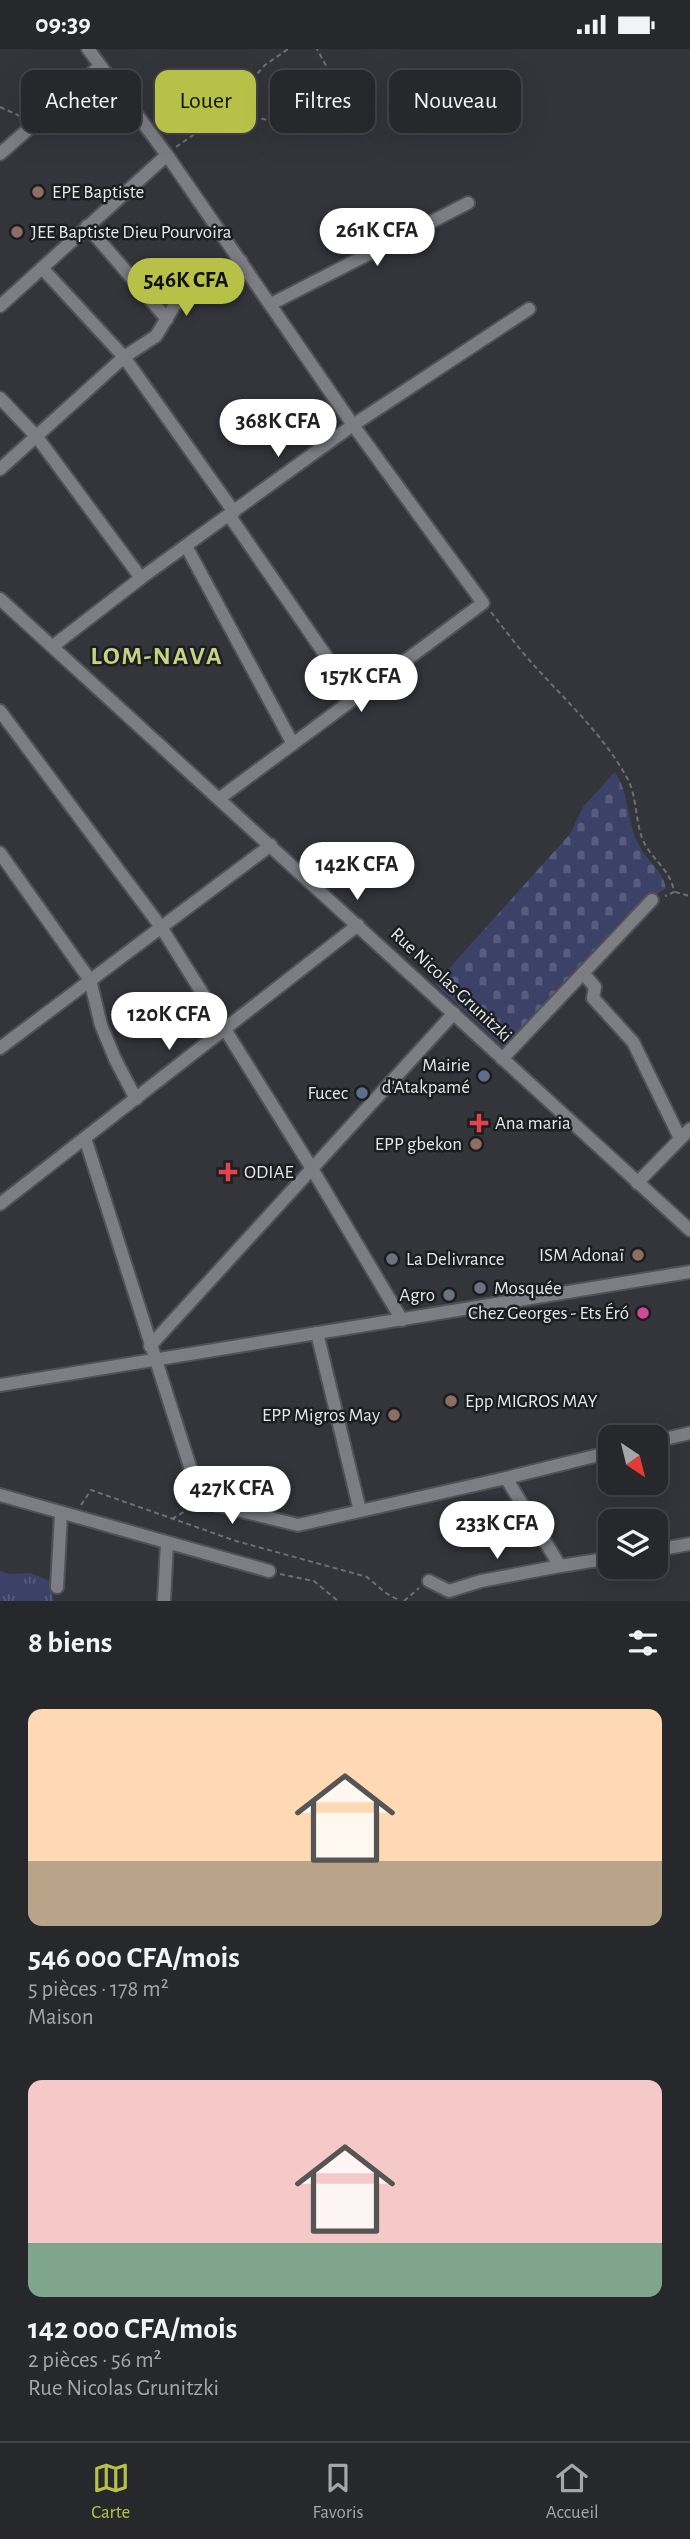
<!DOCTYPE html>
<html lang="fr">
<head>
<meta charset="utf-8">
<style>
	body { margin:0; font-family:"Alegreya Sans",sans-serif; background:#2f3034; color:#f1f3f6; height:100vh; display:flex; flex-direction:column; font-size:26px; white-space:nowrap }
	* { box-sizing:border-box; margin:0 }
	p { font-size:23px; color:#a4a6a9 }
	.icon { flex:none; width:38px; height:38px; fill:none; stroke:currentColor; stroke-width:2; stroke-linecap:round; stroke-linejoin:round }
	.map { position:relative; height:1552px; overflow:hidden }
	.sheet { display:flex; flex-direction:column; background:#27282c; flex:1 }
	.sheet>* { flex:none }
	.guide { position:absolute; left:21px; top:21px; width:649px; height:63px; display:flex; gap:14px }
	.needle { width:46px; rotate:145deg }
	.controls { position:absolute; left:598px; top:1376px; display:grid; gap:14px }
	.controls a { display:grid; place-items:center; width:70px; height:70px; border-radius:14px; background:#27282c; box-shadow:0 7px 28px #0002,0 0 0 2px #434448; font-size:35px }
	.price { position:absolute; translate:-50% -60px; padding:0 16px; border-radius:24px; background:#fff; color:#222; font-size:23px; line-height:46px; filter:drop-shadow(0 2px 4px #0008) }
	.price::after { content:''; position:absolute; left:50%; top:42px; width:21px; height:16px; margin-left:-10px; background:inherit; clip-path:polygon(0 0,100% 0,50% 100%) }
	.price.on { background:#b8c147; color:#111 }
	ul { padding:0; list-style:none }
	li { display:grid; align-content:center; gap:14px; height:371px; padding:0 28px }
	li span { display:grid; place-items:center; height:217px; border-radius:14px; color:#555 }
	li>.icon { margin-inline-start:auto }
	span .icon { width:126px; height:126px; fill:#fffc; stroke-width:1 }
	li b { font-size:30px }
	h2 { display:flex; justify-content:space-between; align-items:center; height:84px; padding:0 28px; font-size:30px }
	.tag { padding:0 24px; border-radius:14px; background:#27282c; box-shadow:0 7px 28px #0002,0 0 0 2px #434448; font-size:24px; line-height:63px }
	.tag.on { background:#b8c147; color:#111 }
	.status { display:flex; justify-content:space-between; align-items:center; height:49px; padding:0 35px; background:#27282c; direction:ltr }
	.status svg { height:19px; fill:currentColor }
	.tabs { display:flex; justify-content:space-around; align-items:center; height:98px; border-top:2px solid #434448; background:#27282c; font-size:19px; color:#a4a6a9 }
	.tabs a { display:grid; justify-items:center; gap:4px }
	.tabs .on { color:#b8c147 }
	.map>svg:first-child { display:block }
	.grass { fill:url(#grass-tufts) }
	.cemetery { fill:url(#cemetery-stones) }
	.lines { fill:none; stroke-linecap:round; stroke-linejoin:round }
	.minor-casing { stroke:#515256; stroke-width:16 }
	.path { stroke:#6e6f74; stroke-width:2; stroke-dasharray:5 3.5; stroke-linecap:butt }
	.minor { stroke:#7c7e84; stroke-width:12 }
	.education-dot { fill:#8d6e63; stroke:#1c1d1f; stroke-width:2.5 }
	.service-dot { fill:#5c6f8a; stroke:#1c1d1f; stroke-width:2.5 }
	.health-dot { fill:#e0444e; stroke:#1c1d1f; stroke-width:2.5 }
	.worship-dot { fill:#6b7280; stroke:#1c1d1f; stroke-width:2.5 }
	.hotel-dot { fill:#d1479c; stroke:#1c1d1f; stroke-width:2.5 }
	.labels { text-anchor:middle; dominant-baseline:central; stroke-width:5; stroke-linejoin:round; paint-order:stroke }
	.poi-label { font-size:19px; fill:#e7e7eb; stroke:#1c1d1f; text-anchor:start }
	.street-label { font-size:19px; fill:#e7e7eb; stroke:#1c1d1f }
	.district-label { font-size:26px; font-weight:bold; letter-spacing:2px; fill:#c9d184; stroke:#1c1d1f }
</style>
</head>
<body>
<div class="status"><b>09:39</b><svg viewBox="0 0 49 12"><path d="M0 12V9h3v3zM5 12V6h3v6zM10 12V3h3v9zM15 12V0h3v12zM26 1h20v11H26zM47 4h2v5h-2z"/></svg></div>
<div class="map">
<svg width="690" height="1552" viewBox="0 0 690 1552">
	<defs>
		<pattern id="grass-tufts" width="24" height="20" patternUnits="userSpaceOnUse" patternTransform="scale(1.75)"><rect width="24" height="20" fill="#3c4168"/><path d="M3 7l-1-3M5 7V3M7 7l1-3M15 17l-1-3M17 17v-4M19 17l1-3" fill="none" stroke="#585c7e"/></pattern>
		<pattern id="cemetery-stones" width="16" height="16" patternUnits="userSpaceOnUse" patternTransform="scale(1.75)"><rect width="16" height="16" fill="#3c4168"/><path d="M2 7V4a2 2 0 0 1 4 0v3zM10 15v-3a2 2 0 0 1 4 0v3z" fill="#585c7e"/></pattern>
	</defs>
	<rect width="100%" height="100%" fill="#34353b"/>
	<!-- grass -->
	<path class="grass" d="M0 1522 10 1525 31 1524 49 1532 54 1552H0Z"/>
	<!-- cemetery -->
	<path class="cemetery" d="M615 723C629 744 627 770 637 792 644 810 663 821 666 839L626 866 504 999 435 935 570 785 583 758Z"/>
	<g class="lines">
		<!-- minor casing -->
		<g class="minor-casing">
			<g id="minor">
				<path d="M88 0 167 106 353 376 483 554 220 749"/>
				<path d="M0 105 100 17"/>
				<path d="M87 177 167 270"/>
				<path d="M42 219 124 308 234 463"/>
				<path d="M271 255 468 154"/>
				<path d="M0 257 167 106"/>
				<path d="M0 349 37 388 141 529"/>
				<path d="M0 420 124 308 156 287 176 254 241 212"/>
				<path d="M229 466 355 649"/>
				<path d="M186 497 293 695"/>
				<path d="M0 550 690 1181"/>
				<path d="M53 597 141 529 353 376 529 260"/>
				<path d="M0 662 161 878 311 1118 402 1271"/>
				<path d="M0 804 90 931 101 976 115 1010 136 1050"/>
				<path d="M583 924 595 938 593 949 633 993 680 1089"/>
				<path d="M0 999 271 796"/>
				<path d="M502 1010 652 851"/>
				<path d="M85 1089 201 1452 298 1476 506 1429 560 1517 611 1509"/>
				<path d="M637 1134 690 1080"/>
				<path d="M0 1155 358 876"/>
				<path d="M317 1284 360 1462"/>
				<path d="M150 1297 454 964"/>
				<path d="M0 1336 690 1223"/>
				<path d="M656 1392 690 1384"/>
				<path d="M506 1429 611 1403"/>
				<path d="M0 1446 269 1522"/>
				<path d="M656 1501 690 1495"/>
				<path d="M429 1532 449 1542 481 1532 560 1517"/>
				<path d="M57 1538 61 1465"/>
				<path d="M164 1552 167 1494"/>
			</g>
		</g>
		<!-- path -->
		<g class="path">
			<path d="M0 58 22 68"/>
			<path d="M219 68C265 64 311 85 357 74L317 0"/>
			<path d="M176 98 219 68 265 16 288 0"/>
			<path d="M491 563C504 580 517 597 531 613 563 649 602 684 626 727 637 745 635 770 642 789 650 810 671 820 674 843L665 847"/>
			<path d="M675 843 690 847"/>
			<path d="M81 1456 91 1441 236 1492 367 1528 386 1544 400 1552"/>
			<path d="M172 1470 192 1458"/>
			<path d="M280 1525 314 1532 338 1552"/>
			<path d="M404 1552 419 1539"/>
		</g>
		<!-- minor -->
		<use href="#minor" class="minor"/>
	</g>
	<!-- markers -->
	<g class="education-dot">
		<circle cx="38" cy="143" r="7"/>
		<circle cx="17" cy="183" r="7"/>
		<circle cx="476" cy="1095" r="7"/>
		<circle cx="638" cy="1206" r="7"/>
		<circle cx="451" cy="1352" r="7"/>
		<circle cx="394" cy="1366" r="7"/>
	</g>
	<g class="service-dot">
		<circle cx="484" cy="1027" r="7"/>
		<circle cx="362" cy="1044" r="7"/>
	</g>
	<g class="health-dot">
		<path d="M475.5 1063.5h7v7h7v7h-7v7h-7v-7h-7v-7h7z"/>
		<path d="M224.5 1112.5h7v7h7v7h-7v7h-7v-7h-7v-7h7z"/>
	</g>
	<g class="worship-dot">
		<circle cx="392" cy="1210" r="7"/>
		<circle cx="480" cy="1239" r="7"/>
		<circle cx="449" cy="1246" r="7"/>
	</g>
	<circle class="hotel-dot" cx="643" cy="1264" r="7"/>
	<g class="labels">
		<!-- poi labels -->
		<g class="poi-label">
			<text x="52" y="143">EPE Baptiste</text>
			<text x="31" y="183">JEE Baptiste Dieu Pourvoira</text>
			<text x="470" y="1016" text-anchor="end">Mairie<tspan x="470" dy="22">d'Atakpamé</tspan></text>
			<text x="348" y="1044" text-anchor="end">Fucec</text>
			<text x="495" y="1074">Ana maria</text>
			<text x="462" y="1095" text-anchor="end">EPP gbekon</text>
			<text x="244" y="1123">ODIAE</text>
			<text x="624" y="1206" text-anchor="end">ISM Adonaï</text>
			<text x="406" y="1210">La Delivrance</text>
			<text x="494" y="1239">Mosquée</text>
			<text x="435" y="1246" text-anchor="end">Agro</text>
			<text x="629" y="1264" text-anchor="end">Chez Georges - Ets Éró</text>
			<text x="465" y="1352">Epp MIGROS MAY</text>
			<text x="380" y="1366" text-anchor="end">EPP Migros May</text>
		</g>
		<!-- street labels -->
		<g class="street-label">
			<text transform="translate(451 936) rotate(43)">Rue Nicolas Grunitzki</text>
		</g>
		<!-- district labels -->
		<g class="district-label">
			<text x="157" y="607">LOM-NAVA</text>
		</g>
	</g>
</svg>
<div class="controls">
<a><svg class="needle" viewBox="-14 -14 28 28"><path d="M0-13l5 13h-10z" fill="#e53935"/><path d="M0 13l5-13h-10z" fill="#a4a6a9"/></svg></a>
<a><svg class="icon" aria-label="layers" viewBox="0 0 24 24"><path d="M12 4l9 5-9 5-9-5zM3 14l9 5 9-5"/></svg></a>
</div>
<b class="price" style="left:377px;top:219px">261K CFA</b>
<b class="price on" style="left:186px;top:269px">546K CFA</b>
<b class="price" style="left:278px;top:410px">368K CFA</b>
<b class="price" style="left:361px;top:665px">157K CFA</b>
<b class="price" style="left:357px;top:853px">142K CFA</b>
<b class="price" style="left:169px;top:1003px">120K CFA</b>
<b class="price" style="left:232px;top:1477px">427K CFA</b>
<b class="price" style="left:497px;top:1512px">233K CFA</b>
<div class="guide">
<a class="tag">Acheter</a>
<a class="tag on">Louer</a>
<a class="tag">Filtres</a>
<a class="tag">Nouveau</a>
</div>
</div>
<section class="sheet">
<h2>8 biens<svg class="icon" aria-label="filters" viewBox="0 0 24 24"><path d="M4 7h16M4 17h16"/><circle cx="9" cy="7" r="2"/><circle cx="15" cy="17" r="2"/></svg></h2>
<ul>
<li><span style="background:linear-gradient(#ffd9b3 70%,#b9a48a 0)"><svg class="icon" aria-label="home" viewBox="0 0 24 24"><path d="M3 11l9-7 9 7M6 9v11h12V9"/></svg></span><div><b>546 000 CFA/mois</b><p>5 pièces · 178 m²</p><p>Maison</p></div></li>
<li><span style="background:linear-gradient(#f6c9c9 75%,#7fa58c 0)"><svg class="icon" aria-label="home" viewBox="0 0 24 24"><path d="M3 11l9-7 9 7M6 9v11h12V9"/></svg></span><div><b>142 000 CFA/mois</b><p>2 pièces · 56 m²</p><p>Rue Nicolas Grunitzki</p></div></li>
</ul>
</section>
<nav class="tabs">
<a class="on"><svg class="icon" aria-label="map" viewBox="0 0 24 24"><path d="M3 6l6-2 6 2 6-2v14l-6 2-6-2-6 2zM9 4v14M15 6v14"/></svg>Carte</a>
<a><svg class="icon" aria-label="saved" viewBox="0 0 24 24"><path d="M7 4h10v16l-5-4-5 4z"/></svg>Favoris</a>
<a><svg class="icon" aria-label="home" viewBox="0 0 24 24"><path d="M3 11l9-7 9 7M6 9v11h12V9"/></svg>Accueil</a>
</nav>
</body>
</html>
